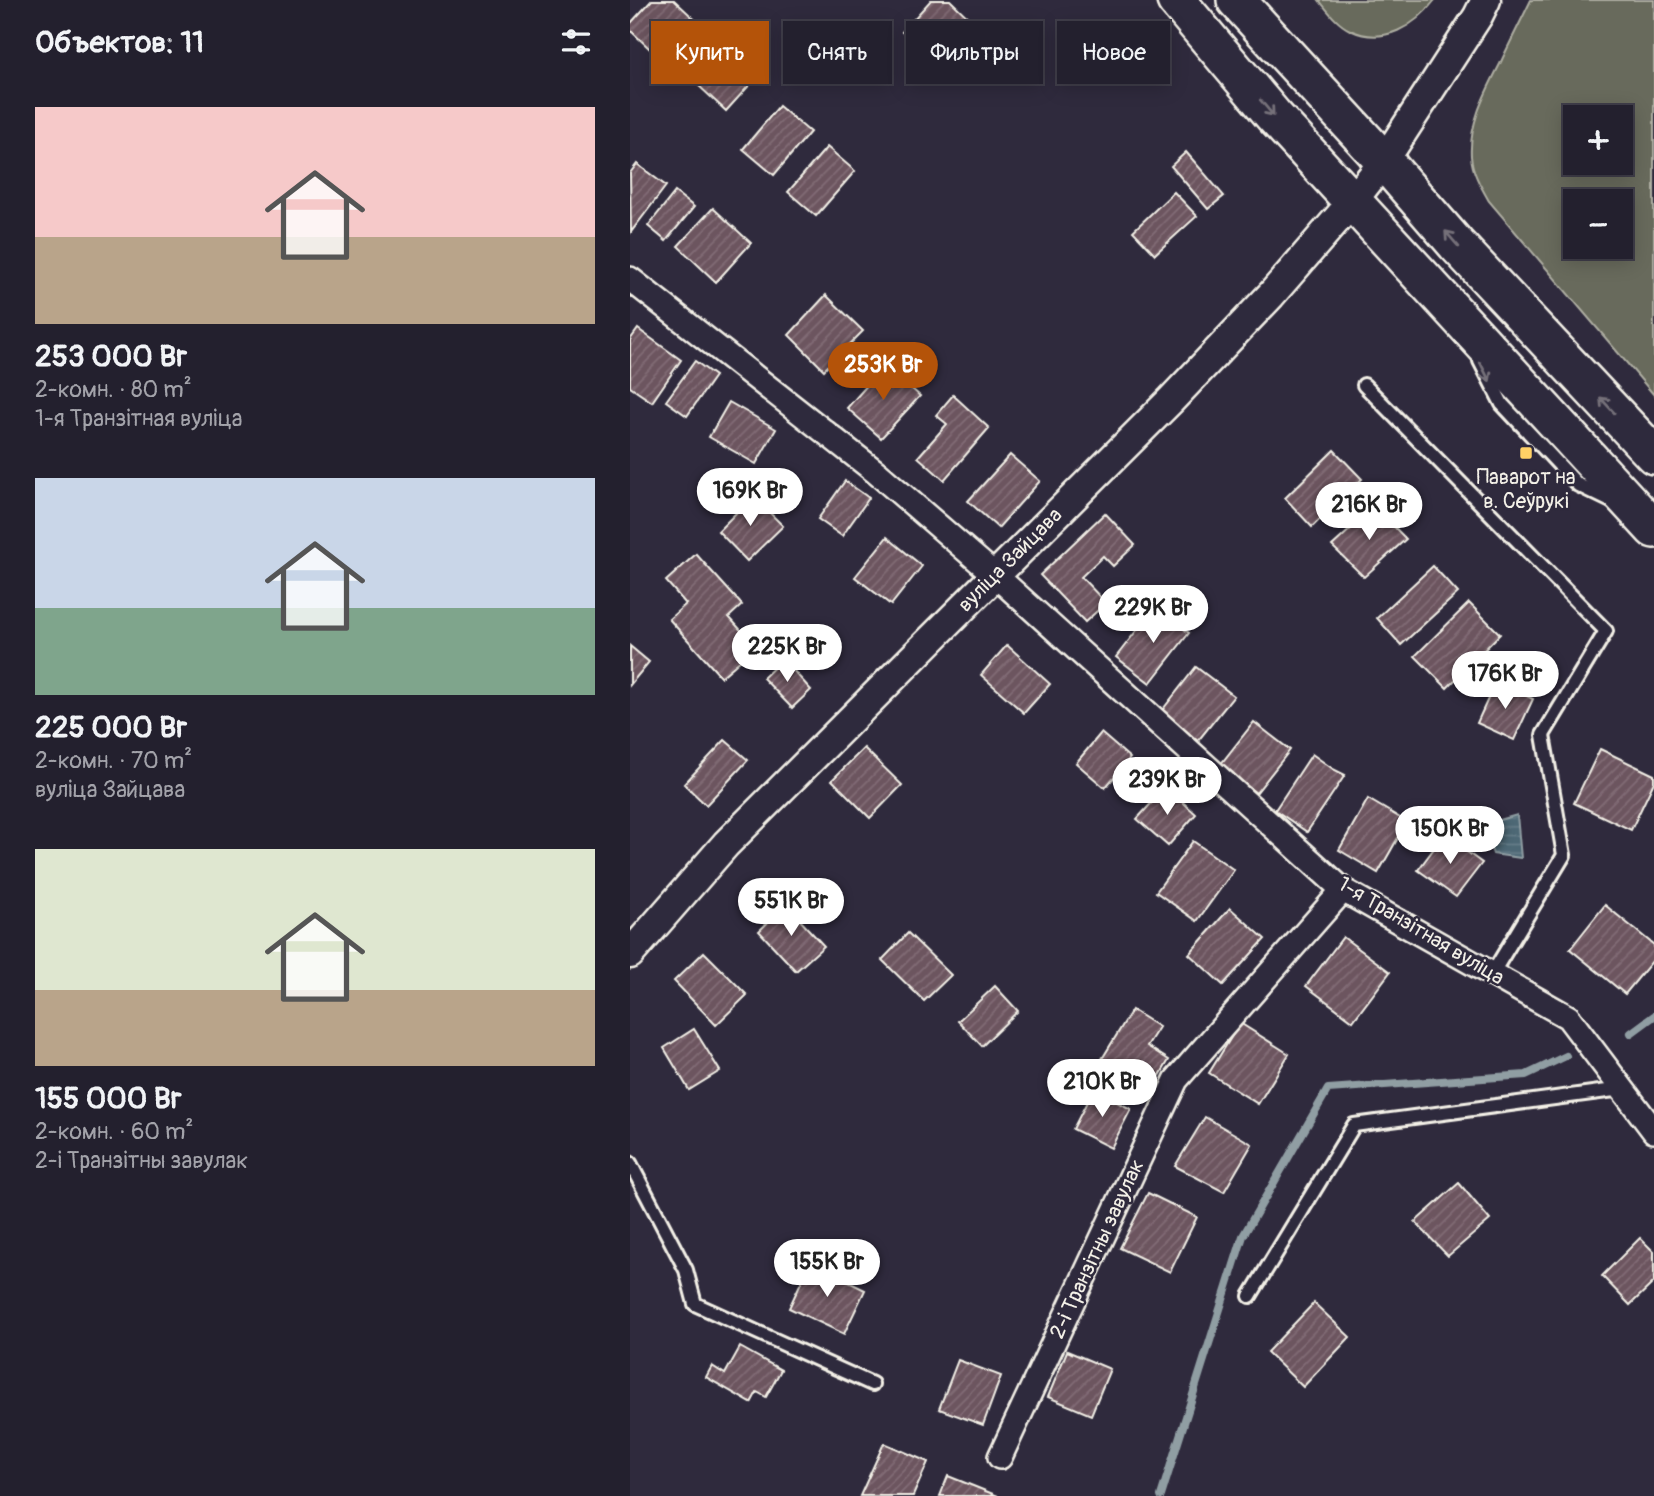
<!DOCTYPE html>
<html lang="ru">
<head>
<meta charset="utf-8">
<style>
	body { margin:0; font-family:Pangolin,sans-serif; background:#2b2836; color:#f1f3f6; height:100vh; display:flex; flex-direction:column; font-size:26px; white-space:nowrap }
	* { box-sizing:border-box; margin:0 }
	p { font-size:23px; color:#a3a3aa }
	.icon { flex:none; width:38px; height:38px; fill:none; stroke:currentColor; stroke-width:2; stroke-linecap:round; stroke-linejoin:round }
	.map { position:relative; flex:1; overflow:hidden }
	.details { display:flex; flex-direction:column; background:#23202e; width:630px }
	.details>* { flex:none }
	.banner { position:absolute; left:21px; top:21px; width:665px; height:63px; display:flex; gap:14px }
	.fabs { position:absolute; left:933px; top:105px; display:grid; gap:14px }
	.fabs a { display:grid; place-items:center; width:70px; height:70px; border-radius:0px; background:#23202e; box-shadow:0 4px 18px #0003,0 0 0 2px #403e4a; font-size:35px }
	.price { position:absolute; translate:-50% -60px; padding:0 16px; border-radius:24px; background:#fff; color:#222; font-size:23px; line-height:46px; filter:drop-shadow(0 2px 4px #0008) }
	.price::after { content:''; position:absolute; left:50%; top:42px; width:21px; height:16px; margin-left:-10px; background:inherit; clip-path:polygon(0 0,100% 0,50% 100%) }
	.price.on { background:#b45309; color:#fff }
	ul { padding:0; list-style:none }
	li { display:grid; align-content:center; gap:14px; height:371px; padding:0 35px }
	li span { display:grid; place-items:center; height:217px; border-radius:0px; color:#555 }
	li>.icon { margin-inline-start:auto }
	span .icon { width:126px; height:126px; fill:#fffc; stroke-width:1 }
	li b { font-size:30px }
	h2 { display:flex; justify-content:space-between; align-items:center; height:84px; padding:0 35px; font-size:30px }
	.chip { padding:0 24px; border-radius:0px; background:#23202e; box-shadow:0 4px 18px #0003,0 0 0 2px #403e4a; font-size:24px; line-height:63px }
	.chip.on { background:#b45309; color:#fff }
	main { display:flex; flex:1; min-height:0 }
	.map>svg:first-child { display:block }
	.green { fill:#686a5b; stroke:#aeaea2; stroke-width:2; fill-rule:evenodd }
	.water { fill:url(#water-rules); stroke:#909ea3; stroke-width:2 }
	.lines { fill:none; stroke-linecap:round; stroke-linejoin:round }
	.stream { stroke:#909ea3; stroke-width:8 }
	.building { fill:url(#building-hatch); stroke:#f4f1e8; stroke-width:2 }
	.service-casing { stroke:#f4f1e8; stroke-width:18 }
	.minor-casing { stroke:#f4f1e8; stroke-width:28 }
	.tertiary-casing { stroke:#f4f1e8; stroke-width:33 }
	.primary-casing { stroke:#f4f1e8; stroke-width:42 }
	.service { stroke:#2f2a3d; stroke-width:12 }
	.minor { stroke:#2f2a3d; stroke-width:23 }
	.tertiary { stroke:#2f2a3d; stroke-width:28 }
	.primary { stroke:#2f2a3d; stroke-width:37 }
	.oneway { stroke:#747079 }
	.poi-dot { fill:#ffd166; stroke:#2f2a3d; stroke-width:2.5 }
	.labels { text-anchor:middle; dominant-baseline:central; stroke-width:5; stroke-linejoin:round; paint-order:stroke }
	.poi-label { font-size:21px; fill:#f4f1e8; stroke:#2f2a3d }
	.street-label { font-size:21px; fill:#f4f1e8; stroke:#2f2a3d }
</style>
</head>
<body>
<main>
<section class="details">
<h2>Объектов: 11<svg class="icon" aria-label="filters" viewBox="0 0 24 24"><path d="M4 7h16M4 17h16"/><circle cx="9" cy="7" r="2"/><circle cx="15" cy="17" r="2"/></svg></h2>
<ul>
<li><span style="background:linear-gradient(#f6c9c9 60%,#b9a48a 0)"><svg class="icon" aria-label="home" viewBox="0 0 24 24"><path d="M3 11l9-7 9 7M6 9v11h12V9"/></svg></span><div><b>253 000 Br</b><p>2-комн. · 80 m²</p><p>1-я Транзітная вуліца</p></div></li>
<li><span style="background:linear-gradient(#c9d6e8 60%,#7fa58c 0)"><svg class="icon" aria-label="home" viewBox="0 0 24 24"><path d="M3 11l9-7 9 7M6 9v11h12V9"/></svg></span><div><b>225 000 Br</b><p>2-комн. · 70 m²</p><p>вуліца Зайцава</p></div></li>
<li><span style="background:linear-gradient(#dfe7d0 65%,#b9a48a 0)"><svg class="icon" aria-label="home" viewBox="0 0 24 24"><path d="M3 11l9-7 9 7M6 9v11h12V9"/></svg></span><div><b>155 000 Br</b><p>2-комн. · 60 m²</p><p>2-і Транзітны завулак</p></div></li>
</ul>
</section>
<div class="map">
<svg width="1024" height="1496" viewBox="0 0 1024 1496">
	<defs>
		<pattern id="water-rules" width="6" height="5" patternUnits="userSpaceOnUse" patternTransform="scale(1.75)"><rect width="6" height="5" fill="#4d6775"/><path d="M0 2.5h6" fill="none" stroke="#677d89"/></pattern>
		<pattern id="building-hatch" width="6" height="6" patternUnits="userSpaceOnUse" patternTransform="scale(1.75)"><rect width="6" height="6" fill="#6c545f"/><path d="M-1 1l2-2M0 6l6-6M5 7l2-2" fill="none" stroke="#826d76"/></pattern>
	</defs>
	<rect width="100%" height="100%" fill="#2f2a3d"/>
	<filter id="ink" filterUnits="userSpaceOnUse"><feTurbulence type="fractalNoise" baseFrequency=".0143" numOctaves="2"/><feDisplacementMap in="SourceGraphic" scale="14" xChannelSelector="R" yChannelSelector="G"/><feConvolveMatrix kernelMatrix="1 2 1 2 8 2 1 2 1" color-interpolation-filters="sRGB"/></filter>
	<g filter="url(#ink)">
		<!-- green -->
		<g class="green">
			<path d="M689 0H805C785 26 754 46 720 30 707 24 698 11 689 0Z"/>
			<path d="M901 0H1024V395L859 201C851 187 842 172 841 156 839 122 856 92 870 64 880 42 891 21 901 0ZM945 117H990V163H945ZM945 201H990V247H945Z"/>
		</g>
		<!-- water -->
		<path class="water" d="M887 815 891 858 863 854 852 825Z"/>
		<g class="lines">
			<!-- stream -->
			<g class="stream">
				<path d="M1001 1033 1024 1016"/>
				<path d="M531 1496 613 1236 698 1089 896 1075 936 1056"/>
			</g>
		</g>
		<!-- building -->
		<g class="building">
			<path d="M22 0H44L74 28 38 66 0 30V24Z"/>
			<path d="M301 0H320L347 26 311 67 272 32Z"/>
			<path d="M97 55 124 80 96 111 69 86Z"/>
			<path d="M149 106 180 132 144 175 113 149Z"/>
			<path d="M197 147 225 171 186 216 158 192Z"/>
			<path d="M556 152 594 196 578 209 541 166Z"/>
			<path d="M7 164 36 186 1 232 0 173Z"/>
			<path d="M45 192 64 207 36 241 18 226Z"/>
			<path d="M544 192 567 216 525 254 503 231Z"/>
			<path d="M83 208 121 243 86 282 48 246Z"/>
			<path d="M196 295 233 331 194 370 159 335Z"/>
			<path d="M8 329 51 360 22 402 0 387V340Z"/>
			<path d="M65 361 85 376 57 416 36 401Z"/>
			<path d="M255 365 290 396 251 438 217 408Z"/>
			<path d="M323 395 359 428 314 480 288 457 317 424 306 415Z"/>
			<path d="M99 402 146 429 126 464 79 437Z"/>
			<path d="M704 450 732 479 682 527 655 498Z"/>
			<path d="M380 455 410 481 368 528 338 501Z"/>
			<path d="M215 481 239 498 212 536 188 519Z"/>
			<path d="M123 496 153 526 117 561 88 531Z"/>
			<path d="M745 507 776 539 734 577 702 546Z"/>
			<path d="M475 513 505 545 483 566 473 556 451 577 476 603 455 622 410 575Z"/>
			<path d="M257 537 292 566 261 605 225 577Z"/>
			<path d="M66 554 112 605 99 617 126 647 91 677 39 619 56 604 36 581Z"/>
			<path d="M803 566 828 593 771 645 747 618Z"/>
			<path d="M839 603 870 634 817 688 785 656Z"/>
			<path d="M525 607 559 633 520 683 486 657Z"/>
			<path d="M377 645 420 684 394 713 351 675Z"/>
			<path d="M0 646 19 662 0 685Z"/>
			<path d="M153 659 181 690 162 708 133 678Z"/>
			<path d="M566 667 604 696 567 742 530 713Z"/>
			<path d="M866 681 903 699 884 740 847 723Z"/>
			<path d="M624 722 660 750 626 793 590 765Z"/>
			<path d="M471 733 500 758 475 788 446 763Z"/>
			<path d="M95 740 118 760 76 805 54 784Z"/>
			<path d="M234 748 272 785 240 818 202 780Z"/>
			<path d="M970 749 1024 775V782L1001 830 944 803Z"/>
			<path d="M682 754 703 769 715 775 677 832 645 810Z"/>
			<path d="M536 787 566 814 538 846 507 819Z"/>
			<path d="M738 799 777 822 748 873 709 850Z"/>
			<path d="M814 835 852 863 826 897 788 870Z"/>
			<path d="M563 841 604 870 567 921 526 892Z"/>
			<path d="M156 905 194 946 166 971 129 931Z"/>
			<path d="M975 905 1024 945V959L995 994 940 949Z"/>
			<path d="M600 908 635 939 593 985 559 954Z"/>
			<path d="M278 933 321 975 294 1001 252 960Z"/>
			<path d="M713 937 760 972 723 1021 676 986Z"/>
			<path d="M74 952 117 995 86 1025 44 981Z"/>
			<path d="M365 986 388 1011 352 1046 328 1021Z"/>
			<path d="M502 1010 529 1027 517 1046 539 1060 522 1089 472 1059Z"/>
			<path d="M610 1023 659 1054 628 1104 579 1073Z"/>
			<path d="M64 1029 90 1071 59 1090 34 1048Z"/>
			<path d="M463 1090 501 1109 481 1148 443 1129Z"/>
			<path d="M575 1117 622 1144 594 1192 545 1166Z"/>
			<path d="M829 1183 860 1220 818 1256 785 1222Z"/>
			<path d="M518 1193 567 1217 540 1272 490 1248Z"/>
			<path d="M1010 1238 1024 1252V1282L1000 1305 972 1276Z"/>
			<path d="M180 1263 235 1290 214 1334 159 1308Z"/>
			<path d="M684 1303 720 1337 673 1387 637 1352Z"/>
			<path d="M110 1347 151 1370 136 1397 127 1392 121 1403 76 1377 82 1366 95 1374Z"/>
			<path d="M437 1351 480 1369 461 1415 418 1397Z"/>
			<path d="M328 1360 371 1376 353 1425 309 1409Z"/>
			<path d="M254 1443 298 1462 283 1496H230Z"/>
			<path d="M318 1476 368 1496H310Z"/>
		</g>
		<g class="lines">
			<!-- service casing -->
			<g class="service-casing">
				<g id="service">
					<path d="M850 361 872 404 948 485 981 501"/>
					<path d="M734 385 976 631 913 735 934 855 862 974"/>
					<path d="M0 1163 56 1270 65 1304 242 1384"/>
					<path d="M620 1296 724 1125 992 1089"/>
				</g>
			</g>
			<!-- minor casing -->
			<g class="minor-casing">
				<g id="minor">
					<path d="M0 279 246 472 365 575 713 890 938 1017 1024 1131"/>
					<path d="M370 1457 546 1080 713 890"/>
				</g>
			</g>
			<!-- tertiary casing -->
			<g class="tertiary-casing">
				<path id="tertiary" d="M0 954 96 844 541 400 641 295 722 202 754 161 848 16 856 0"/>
			</g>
			<!-- primary casing -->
			<g class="primary-casing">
				<g id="primary">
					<path d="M546 0 643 115 1024 529"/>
					<path d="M606 0 754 161 826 244 1024 455"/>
				</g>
			</g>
			<!-- service -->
			<use href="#service" class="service"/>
			<!-- minor -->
			<use href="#minor" class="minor"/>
			<!-- tertiary -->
			<use href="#tertiary" class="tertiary"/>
			<!-- primary -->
			<use href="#primary" class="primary"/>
		</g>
		<!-- one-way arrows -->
		<defs><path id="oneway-shaft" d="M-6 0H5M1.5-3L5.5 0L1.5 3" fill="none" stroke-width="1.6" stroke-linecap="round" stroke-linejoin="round" transform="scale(1.75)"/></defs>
		<g class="oneway">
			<use href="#oneway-shaft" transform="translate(637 108) rotate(50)"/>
			<use href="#oneway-shaft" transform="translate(822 239) rotate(-131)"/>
			<use href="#oneway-shaft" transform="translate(855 372) rotate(63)"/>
			<use href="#oneway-shaft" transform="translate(977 405) rotate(-133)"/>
		</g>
	</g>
	<!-- markers -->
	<rect class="poi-dot" x="889" y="446" width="14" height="14" rx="3.5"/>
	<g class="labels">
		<!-- poi labels -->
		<g class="poi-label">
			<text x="896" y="477">Паварот на<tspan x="896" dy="24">в. Сеўрукі</tspan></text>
		</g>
		<!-- street labels -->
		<g class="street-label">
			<text transform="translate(380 560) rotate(-45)">вуліца Зайцава</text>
			<text transform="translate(791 931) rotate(31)">1-я Транзітная вуліца</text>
			<text transform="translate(467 1249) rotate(-65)">2-і Транзітны завулак</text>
		</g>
	</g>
</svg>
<div class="fabs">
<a>+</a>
<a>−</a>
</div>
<b class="price on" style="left:253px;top:402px">253K Br</b>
<b class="price" style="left:120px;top:528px">169K Br</b>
<b class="price" style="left:739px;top:542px">216K Br</b>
<b class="price" style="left:523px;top:645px">229K Br</b>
<b class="price" style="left:157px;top:684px">225K Br</b>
<b class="price" style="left:875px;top:711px">176K Br</b>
<b class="price" style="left:537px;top:817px">239K Br</b>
<b class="price" style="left:820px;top:866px">150K Br</b>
<b class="price" style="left:161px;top:938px">551K Br</b>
<b class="price" style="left:472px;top:1119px">210K Br</b>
<b class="price" style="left:197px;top:1299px">155K Br</b>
<div class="banner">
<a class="chip on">Купить</a>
<a class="chip">Снять</a>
<a class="chip">Фильтры</a>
<a class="chip">Новое</a>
</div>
</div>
</main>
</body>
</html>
